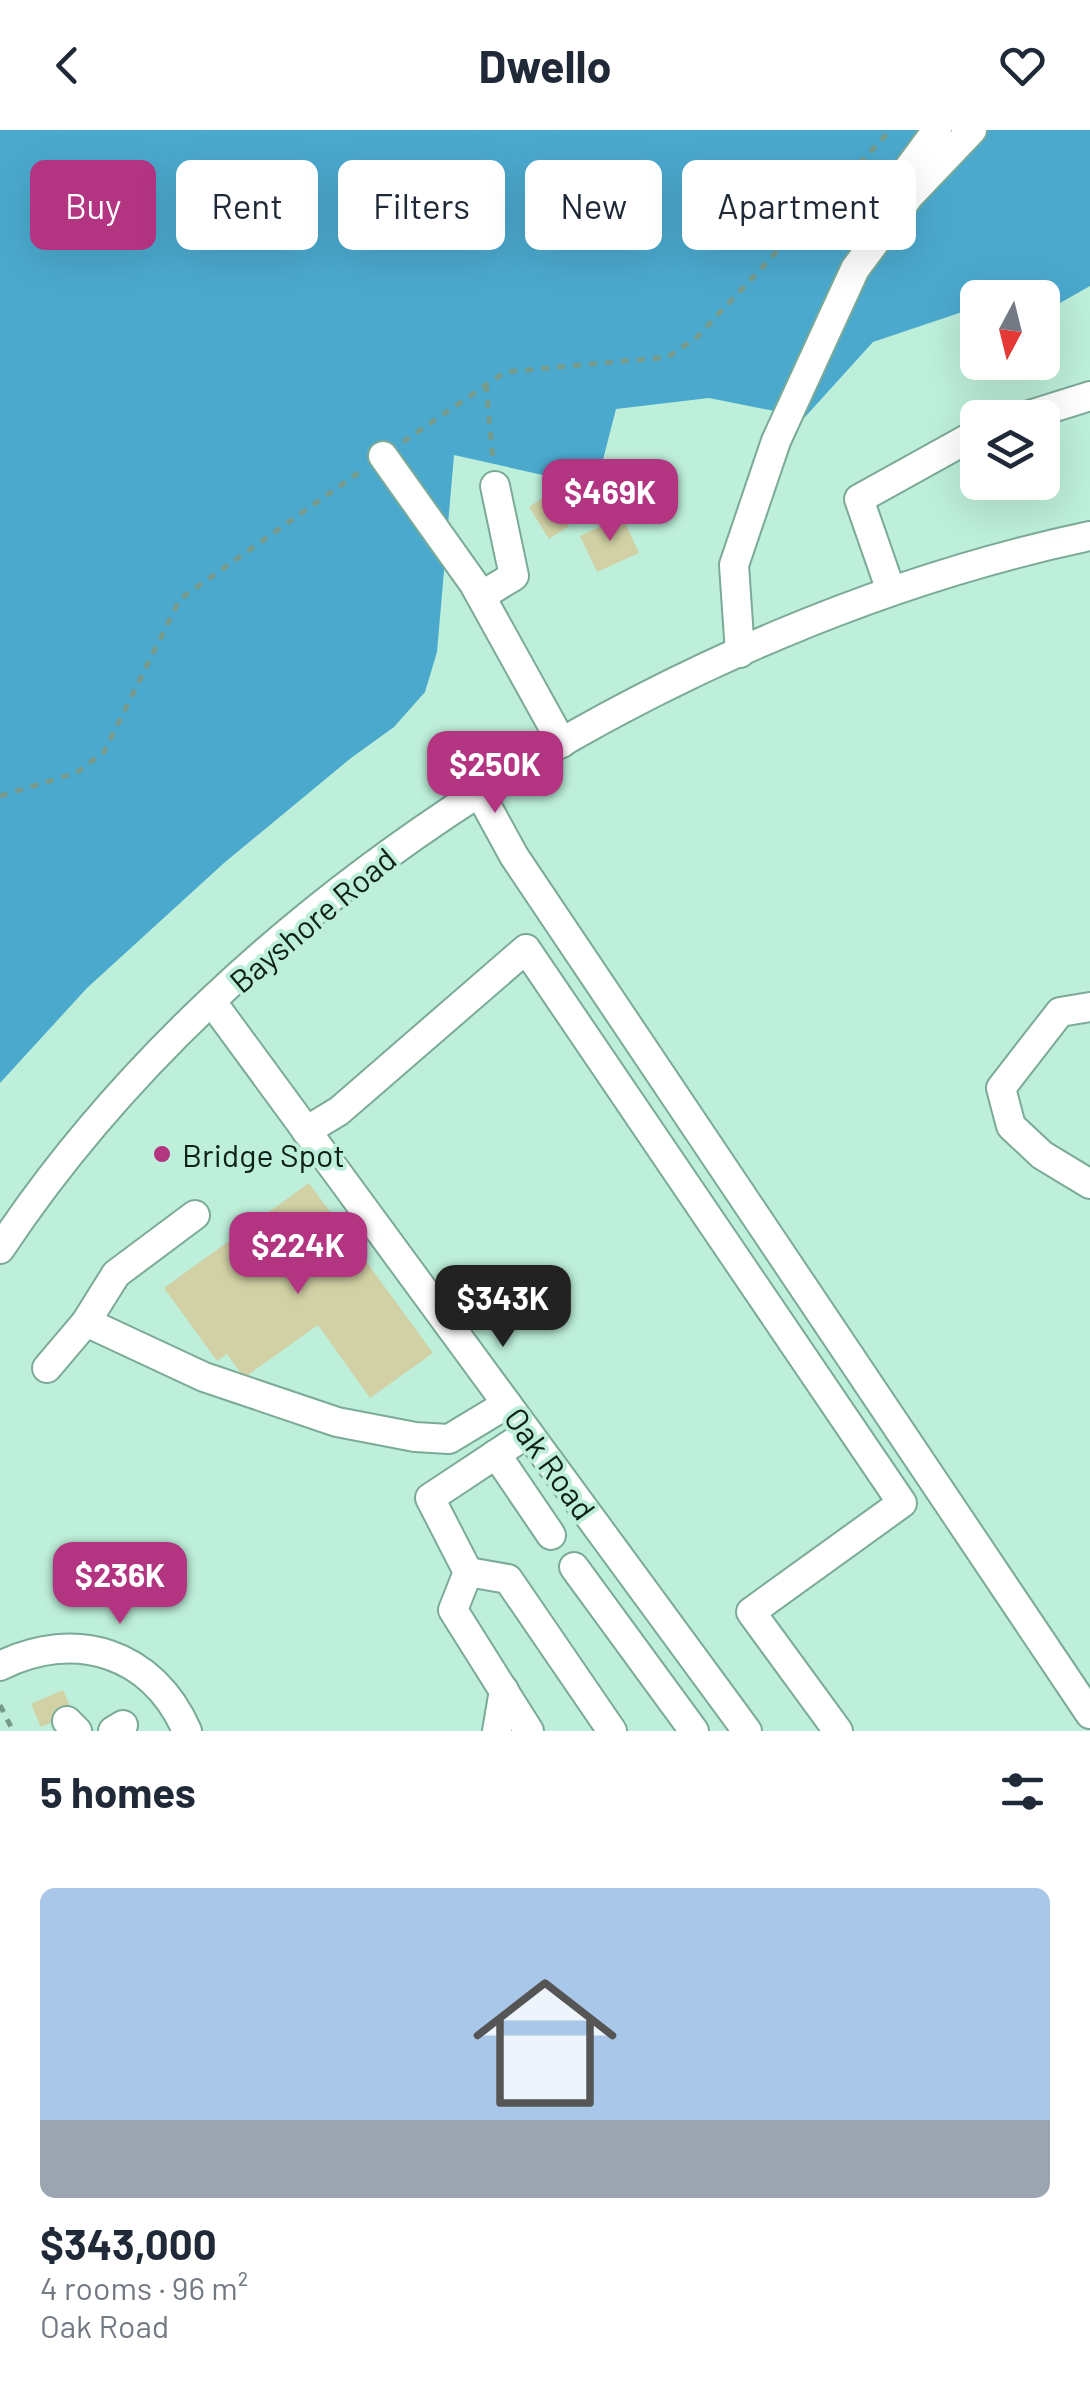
<!DOCTYPE html>
<html lang="en">
<head>
<meta charset="utf-8">
<style>
	body { margin:0; font-family:Barlow,sans-serif; background:#f6f6f7; color:#1f2937; height:100vh; display:flex; flex-direction:column; font-size:38px; white-space:nowrap }
	* { box-sizing:border-box; margin:0 }
	p { font-size:32px; color:#747a83 }
	.icon { flex:none; width:55px; height:55px; fill:none; stroke:currentColor; stroke-width:2; stroke-linecap:round; stroke-linejoin:round }
	.map { position:relative; height:1601px; overflow:hidden }
	.drawer { display:flex; flex-direction:column; background:#fff; flex:1 }
	.drawer>* { flex:none }
	.hud { position:absolute; left:30px; top:30px; width:1030px; height:90px; display:flex; gap:20px }
	.needle { width:65px; rotate:187deg }
	.buttons { position:absolute; left:960px; top:150px; display:grid; gap:20px }
	.buttons a { display:grid; place-items:center; width:100px; height:100px; border-radius:15px; background:#fff; box-shadow:0 10px 40px #0002; font-size:50px }
	.price { position:absolute; translate:-50% -85px; padding:0 22px; border-radius:20px; background:#b33481; color:#fff; font-size:32px; line-height:65px; filter:drop-shadow(0 2px 5px #0008) }
	.price::after { content:''; position:absolute; left:50%; top:60px; width:30px; height:22px; margin-left:-15px; background:inherit; clip-path:polygon(0 0,100% 0,50% 100%) }
	.price.current { background:#222; color:#fff }
	ul { padding:0; list-style:none }
	li { display:grid; align-content:center; gap:20px; height:530px; padding:0 40px }
	li+li { border-top:2px solid #e0e1e3 }
	li span { display:grid; place-items:center; height:310px; border-radius:15px; color:#555 }
	li>.icon { margin-inline-start:auto }
	span .icon { width:180px; height:180px; fill:#fffc; stroke-width:1 }
	li b { font-size:42px }
	h2 { display:flex; justify-content:space-between; align-items:center; height:120px; padding:0 40px; font-size:42px }
	.pill { padding:0 35px; border-radius:15px; background:#fff; box-shadow:0 10px 40px #0002; font-size:35px; line-height:90px }
	.pill.current { background:#b33481; color:#fff }
	header { display:flex; justify-content:space-between; align-items:center; height:130px; padding:0 40px; background:#fff; font-size:45px; font-weight:700 }
	.map>svg:first-child { display:block }
	.water { fill:#4ba9ce }
	.building { fill:#d1d1a5 }
	.lines { fill:none; stroke-linecap:round; stroke-linejoin:round }
	.minor-casing { stroke:#7baa97; stroke-width:32 }
	.path { stroke:#769b8c; stroke-width:5; stroke-dasharray:8 8; stroke-linecap:butt }
	.minor { stroke:#fff; stroke-width:28 }
	.poi-dot { fill:#b33481; stroke:#bdefda; stroke-width:4 }
	.labels { text-anchor:middle; dominant-baseline:central; stroke-width:8; stroke-linejoin:round; paint-order:stroke }
	.street-label { font-size:32px; fill:#0d2019; stroke:#bdefda }
	.poi-label { font-size:32px; fill:#0d2019; stroke:#bdefda; text-anchor:start }
</style>
</head>
<body>
<header><svg class="icon" aria-label="back" viewBox="0 0 24 24"><path d="M15 5l-7 7 7 7"/></svg>Dwello<svg class="icon" aria-label="heart" viewBox="0 0 24 24"><path d="M12 20l-8-8c-3-5 5-10 8-4 3-6 11-1 8 4z"/></svg></header>
<div class="map">
<svg width="1090" height="1601" viewBox="0 0 1090 1601">
	<rect width="100%" height="100%" fill="#bdefda"/>
	<!-- water -->
	<path class="water" d="M0 0H1090V156L1060 173 1043 174 1042 168H978L977 177 873 212 805 287 709 268 616 279 596 357 454 325 437 522 425 562 394 597 351 628 224 733 87 858 0 953Z"/>
	<!-- building -->
	<g class="building">
		<path d="M549 364 569 396 549 409 529 377Z"/>
		<path d="M622 386 639 423 597 442 580 406Z"/>
		<path d="M309 1053 433 1223 370 1268 318 1195 244 1248 227 1224 217 1231 164 1158Z"/>
		<path d="M63 1560 73 1583 41 1597 31 1574Z"/>
	</g>
	<g class="lines">
		<!-- minor casing -->
		<g class="minor-casing">
			<g id="minor">
				<path d="M886 69 937 0"/>
				<path d="M1020 288 1090 266"/>
				<path d="M383 326 474 454 562 613"/>
				<path d="M891 461 859 369 978 303"/>
				<path d="M481 466 514 446 495 356"/>
				<path d="M740 523 734 435 776 311 855 139 910 65 972 0"/>
				<path d="M479 662 514 726 1090 1584"/>
				<path d="M212 872 747 1601"/>
				<path d="M1090 877 1060 882 1001 958 1011 996 1042 1025 1090 1054"/>
				<path d="M306 1001 339 981 526 819 902 1373 751 1482 838 1601"/>
				<path d="M195 1085 116 1144 86 1192 204 1247 337 1292 415 1307 449 1309 507 1274"/>
				<path d="M0 1119C234 766 679 493 1090 406"/>
				<path d="M47 1238 86 1192"/>
				<path d="M528 1303 430 1368 468 1442 453 1480 529 1601"/>
				<path d="M496 1324 551 1405"/>
				<path d="M574 1437 694 1601"/>
				<path d="M468 1442 508 1449 612 1601"/>
				<path d="M0 1536C76 1498 153 1523 187 1601"/>
				<path d="M67 1591 77 1601"/>
				<path d="M113 1601 123 1595"/>
				<path d="M497 1601 504 1560"/>
			</g>
		</g>
		<!-- path -->
		<g class="path">
			<path d="M486 254 493 331"/>
			<path d="M403 312 505 242 668 227 697 207 887 4"/>
			<path d="M0 666 76 643 104 622 180 469 361 341"/>
			<path d="M0 1575 13 1601"/>
		</g>
		<!-- minor -->
		<use href="#minor" class="minor"/>
	</g>
	<!-- markers -->
	<circle class="poi-dot" cx="162" cy="1024" r="10"/>
	<g class="labels">
		<!-- street labels -->
		<g class="street-label">
			<text transform="translate(312 789) rotate(-40)">Bayshore Road</text>
			<text transform="translate(551 1333) rotate(54)">Oak Road</text>
		</g>
		<!-- poi labels -->
		<g class="poi-label">
			<text x="182" y="1024">Bridge Spot</text>
		</g>
	</g>
</svg>
<div class="buttons">
<a><svg class="needle" viewBox="-14 -14 28 28"><path d="M0-13l5 13h-10z" fill="#e53935"/><path d="M0 13l5-13h-10z" fill="#747a83"/></svg></a>
<a><svg class="icon" aria-label="layers" viewBox="0 0 24 24"><path d="M12 4l9 5-9 5-9-5zM3 14l9 5 9-5"/></svg></a>
</div>
<b class="price" style="left:610px;top:414px">$469K</b>
<b class="price" style="left:495px;top:686px">$250K</b>
<b class="price" style="left:298px;top:1167px">$224K</b>
<b class="price current" style="left:503px;top:1220px">$343K</b>
<b class="price" style="left:120px;top:1497px">$236K</b>
<div class="hud">
<a class="pill current">Buy</a>
<a class="pill">Rent</a>
<a class="pill">Filters</a>
<a class="pill">New</a>
<a class="pill">Apartment</a>
</div>
</div>
<section class="drawer">
<h2>5 homes<svg class="icon" aria-label="filters" viewBox="0 0 24 24"><path d="M4 7h16M4 17h16"/><circle cx="9" cy="7" r="2"/><circle cx="15" cy="17" r="2"/></svg></h2>
<ul>
<li><span style="background:linear-gradient(#a9c7e8 75%,#9aa5b1 0)"><svg class="icon" aria-label="home" viewBox="0 0 24 24"><path d="M3 11l9-7 9 7M6 9v11h12V9"/></svg></span><div><b>$343,000</b><p>4 rooms · 96 m²</p><p>Oak Road</p></div></li>
</ul>
</section>
</body>
</html>
